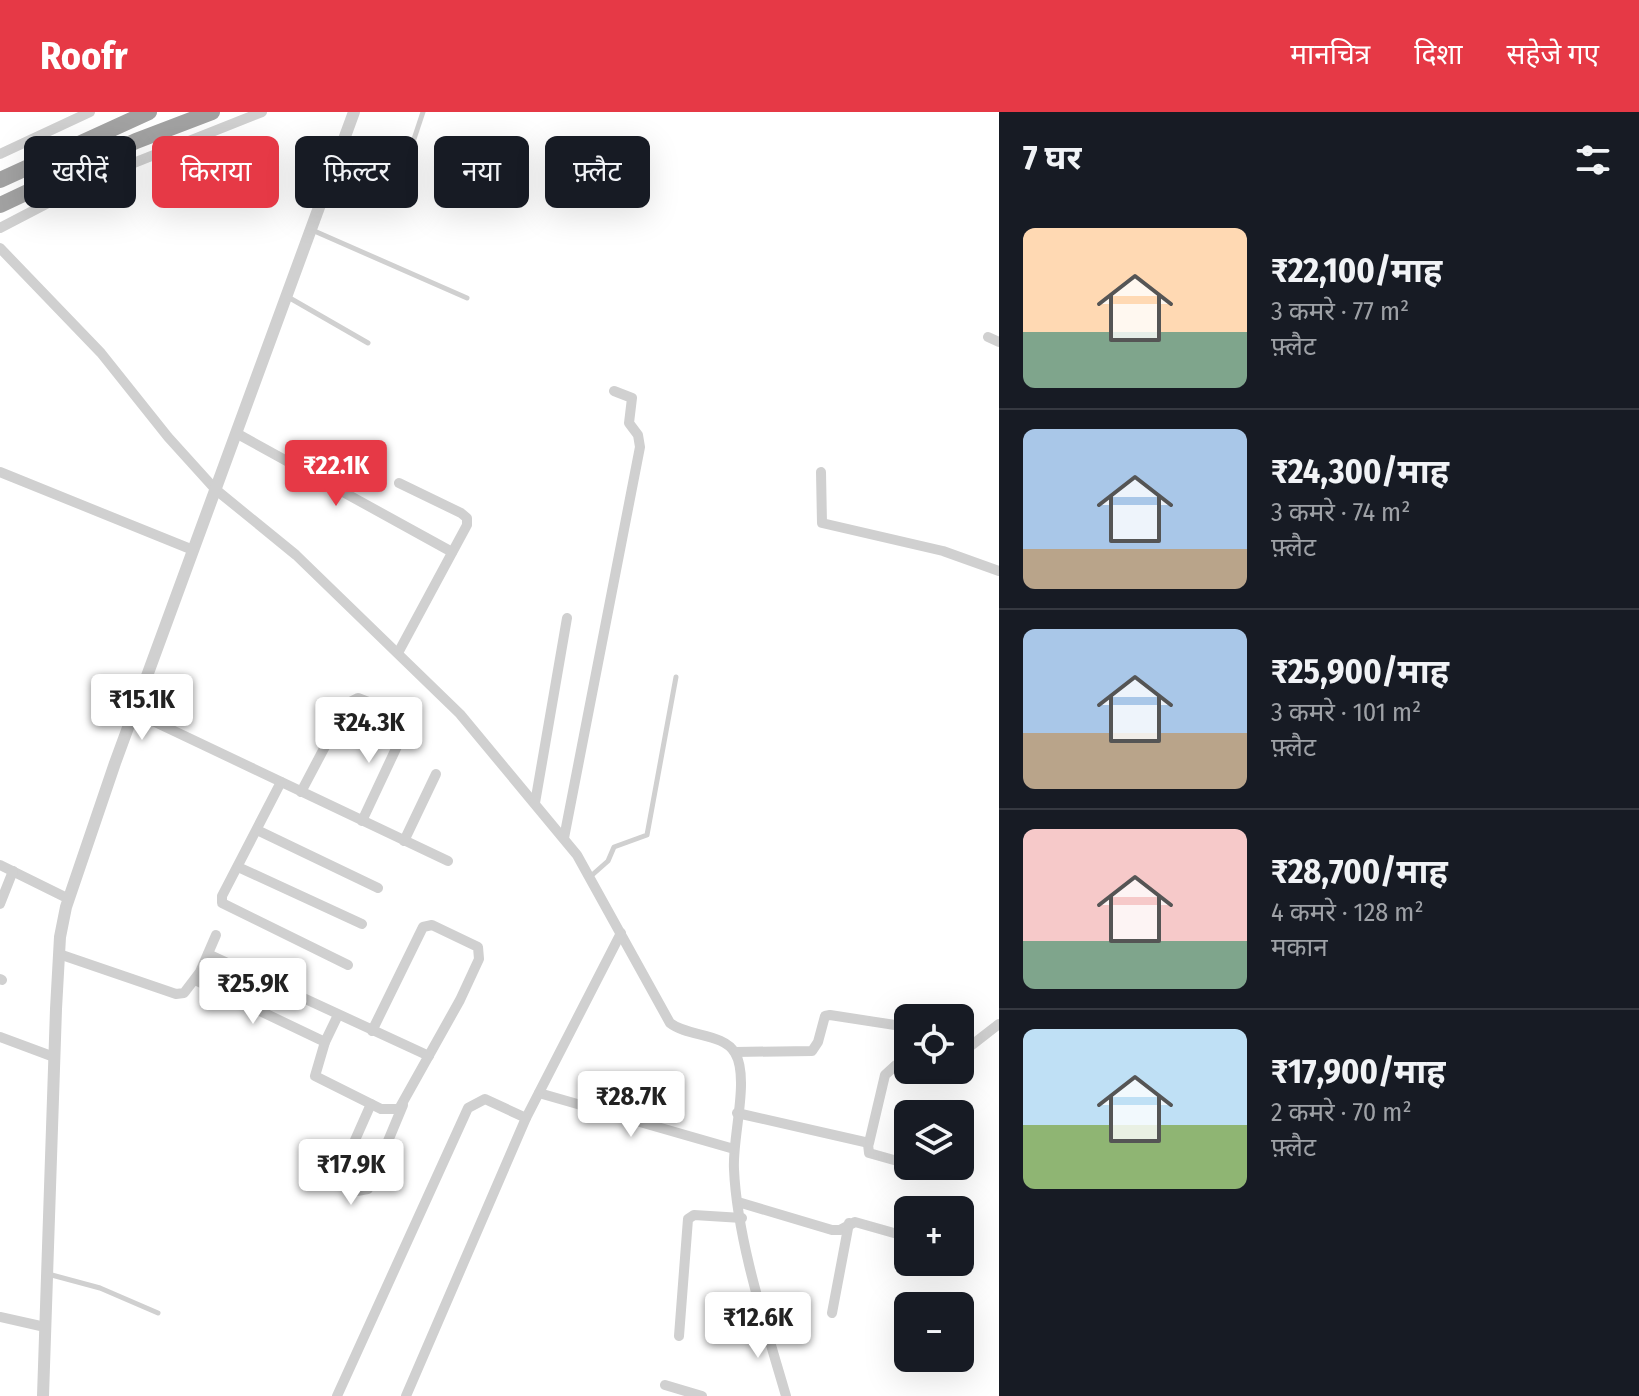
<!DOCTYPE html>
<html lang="hi">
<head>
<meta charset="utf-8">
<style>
	body { margin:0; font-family:"Fira Sans Condensed","Noto Sans Devanagari",sans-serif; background:#20242c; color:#f1f3f6; height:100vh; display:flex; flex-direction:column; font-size:30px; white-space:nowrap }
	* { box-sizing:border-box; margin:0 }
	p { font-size:26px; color:#9ea1a6 }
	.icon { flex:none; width:44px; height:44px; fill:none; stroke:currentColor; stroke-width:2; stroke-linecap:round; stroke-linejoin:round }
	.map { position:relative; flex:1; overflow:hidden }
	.panel { display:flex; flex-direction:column; background:#171b24; width:640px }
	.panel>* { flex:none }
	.top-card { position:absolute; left:24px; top:24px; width:760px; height:72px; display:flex; gap:16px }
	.controls { position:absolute; left:894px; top:892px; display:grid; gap:16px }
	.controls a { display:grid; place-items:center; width:80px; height:80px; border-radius:12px; background:#171b24; box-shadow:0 8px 32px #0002; font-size:40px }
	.price { position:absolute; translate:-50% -68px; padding:0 18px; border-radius:8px; background:#fff; color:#222; font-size:26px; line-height:52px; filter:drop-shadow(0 2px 4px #0008) }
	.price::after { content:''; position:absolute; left:50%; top:48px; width:24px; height:18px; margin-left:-12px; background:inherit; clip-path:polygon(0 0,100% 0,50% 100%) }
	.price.active { background:#e63946; color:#fff }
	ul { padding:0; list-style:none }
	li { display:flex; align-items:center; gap:24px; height:200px; padding:0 24px }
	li+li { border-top:2px solid #363941 }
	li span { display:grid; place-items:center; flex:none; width:224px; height:160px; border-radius:12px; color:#555 }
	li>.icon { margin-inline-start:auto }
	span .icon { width:96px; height:96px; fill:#fffc; stroke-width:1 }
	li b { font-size:34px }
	h2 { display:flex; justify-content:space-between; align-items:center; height:96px; padding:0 24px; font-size:34px }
	.pill { padding:0 28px; border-radius:12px; background:#171b24; box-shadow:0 8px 32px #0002; font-size:28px; line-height:72px }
	.pill.active { background:#e63946; color:#fff }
	header { display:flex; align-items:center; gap:48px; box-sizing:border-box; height:112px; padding:0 40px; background:#e63946; color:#fff }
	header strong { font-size:38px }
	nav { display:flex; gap:44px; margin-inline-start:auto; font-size:28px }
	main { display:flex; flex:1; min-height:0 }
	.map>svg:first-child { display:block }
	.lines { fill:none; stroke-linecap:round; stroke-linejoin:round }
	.service { stroke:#d0d0d0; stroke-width:5 }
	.minor { stroke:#d0d0d0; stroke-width:10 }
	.tertiary { stroke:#d0d0d0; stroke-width:12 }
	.trunk { stroke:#a2a2a2; stroke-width:16 }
</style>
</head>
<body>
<header>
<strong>Roofr</strong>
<nav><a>मानचित्र</a><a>दिशा</a><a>सहेजे गए</a></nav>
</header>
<main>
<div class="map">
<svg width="999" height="1284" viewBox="0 0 999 1284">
	<rect width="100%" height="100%" fill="#fff"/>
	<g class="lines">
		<!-- service -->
		<g class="service">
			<path d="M408 45 423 0"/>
			<path d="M312 118 467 186"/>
			<path d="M288 185 368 231"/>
			<path d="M591 764 608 749 614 735 647 723 676 565"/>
			<path d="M48 1162 100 1176 158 1201"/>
		</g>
		<!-- minor -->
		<g class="minor">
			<path d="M0 42 90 0"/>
			<path d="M0 116 96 66 262 0"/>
			<path d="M0 136 101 241 168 325 215 377 296 443 460 602 577 743 670 911C688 925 724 921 735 941 750 966 732 1026 734 1057 737 1128 766 1215 786 1284"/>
			<path d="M988 225 999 230"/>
			<path d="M236 321 452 440"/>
			<path d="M0 360 193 438"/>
			<path d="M821 360 822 411 943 439 999 459"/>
			<path d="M398 541 467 413V406L461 401 399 371"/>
			<path d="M134 600 448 749"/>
			<path d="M281 670 222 784V791L348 853"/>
			<path d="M301 680 348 591 358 586 381 595"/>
			<path d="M535 691 567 506"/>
			<path d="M362 709 408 611"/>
			<path d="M257 718 378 776"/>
			<path d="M564 726 640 335 638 323 629 311 632 286 614 279"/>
			<path d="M404 729 436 662"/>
			<path d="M0 753 69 787"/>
			<path d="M238 755 362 812"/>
			<path d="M0 792 13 759"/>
			<path d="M59 842 176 882 184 881 200 860 216 823"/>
			<path d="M208 842 429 944"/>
			<path d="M0 867 2 868"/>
			<path d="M195 868 325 930"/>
			<path d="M338 903 325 930 315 964 381 997H399L460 888 479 847 478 835 432 813 423 815 372 919"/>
			<path d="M0 925 54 945"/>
			<path d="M735 940 812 939 818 930 825 904 830 903 908 915"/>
			<path d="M960 948 968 936 999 912"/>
			<path d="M539 981 734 1037"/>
			<path d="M371 992 340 1062 343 1072 357 1079 368 1077 403 993"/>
			<path d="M737 1001 869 1031 885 963 896 953 908 949"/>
			<path d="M868 1032 869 1041 908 1052"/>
			<path d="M917 1054 950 1062"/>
			<path d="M738 1090 832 1118H840L855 1110 908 1125"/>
			<path d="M832 1201 849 1111"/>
			<path d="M0 1205 45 1215"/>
			<path d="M679 1224 688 1107 694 1103 742 1106"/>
			<path d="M665 1273 702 1284"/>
			<path d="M337 1284 468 996 485 987 526 1006"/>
			<path d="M406 1284 526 1006 621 821"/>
		</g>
		<!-- tertiary -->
		<path class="tertiary" d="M43 1284 56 897 60 825 66 795 115 651 354 0"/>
		<!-- trunk -->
		<g class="trunk">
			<path d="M0 68 149 0"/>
			<path d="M0 93 136 29 212 0"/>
		</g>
	</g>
</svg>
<div class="controls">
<a><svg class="icon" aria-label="locate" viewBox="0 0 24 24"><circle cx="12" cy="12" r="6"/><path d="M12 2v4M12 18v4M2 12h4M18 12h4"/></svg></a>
<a><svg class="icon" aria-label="layers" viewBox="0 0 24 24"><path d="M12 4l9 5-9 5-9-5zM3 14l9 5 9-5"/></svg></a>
<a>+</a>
<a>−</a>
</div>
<b class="price active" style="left:336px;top:396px">₹22.1K</b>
<b class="price" style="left:142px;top:630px">₹15.1K</b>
<b class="price" style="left:369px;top:653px">₹24.3K</b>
<b class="price" style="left:253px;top:914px">₹25.9K</b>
<b class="price" style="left:631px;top:1027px">₹28.7K</b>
<b class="price" style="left:351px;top:1095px">₹17.9K</b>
<b class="price" style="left:758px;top:1248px">₹12.6K</b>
<div class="top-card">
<a class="pill">खरीदें</a>
<a class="pill active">किराया</a>
<a class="pill">फ़िल्टर</a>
<a class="pill">नया</a>
<a class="pill">फ़्लैट</a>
</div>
</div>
<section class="panel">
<h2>7 घर<svg class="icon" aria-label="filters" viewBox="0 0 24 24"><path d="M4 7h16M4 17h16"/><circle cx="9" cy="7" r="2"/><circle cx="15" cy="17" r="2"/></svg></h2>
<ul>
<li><span style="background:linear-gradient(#ffd9b3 65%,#7fa58c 0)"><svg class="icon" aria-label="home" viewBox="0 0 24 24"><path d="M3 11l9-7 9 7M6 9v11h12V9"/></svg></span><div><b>₹22,100/माह</b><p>3 कमरे · 77 m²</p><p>फ़्लैट</p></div></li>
<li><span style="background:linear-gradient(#a9c7e8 75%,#b9a48a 0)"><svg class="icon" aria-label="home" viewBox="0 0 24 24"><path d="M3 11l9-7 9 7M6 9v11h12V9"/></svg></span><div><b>₹24,300/माह</b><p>3 कमरे · 74 m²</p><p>फ़्लैट</p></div></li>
<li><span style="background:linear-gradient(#a9c7e8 65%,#b9a48a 0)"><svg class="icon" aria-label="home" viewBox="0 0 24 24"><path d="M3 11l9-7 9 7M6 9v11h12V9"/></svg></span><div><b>₹25,900/माह</b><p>3 कमरे · 101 m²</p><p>फ़्लैट</p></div></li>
<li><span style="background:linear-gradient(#f6c9c9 70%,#7fa58c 0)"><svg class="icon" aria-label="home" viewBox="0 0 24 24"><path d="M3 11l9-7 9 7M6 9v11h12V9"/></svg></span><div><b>₹28,700/माह</b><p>4 कमरे · 128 m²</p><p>मकान</p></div></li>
<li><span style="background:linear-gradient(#bfe0f5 60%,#8fb573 0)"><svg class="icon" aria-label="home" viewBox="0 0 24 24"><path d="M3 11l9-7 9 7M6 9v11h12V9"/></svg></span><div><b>₹17,900/माह</b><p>2 कमरे · 70 m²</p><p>फ़्लैट</p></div></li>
</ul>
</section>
</main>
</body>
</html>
